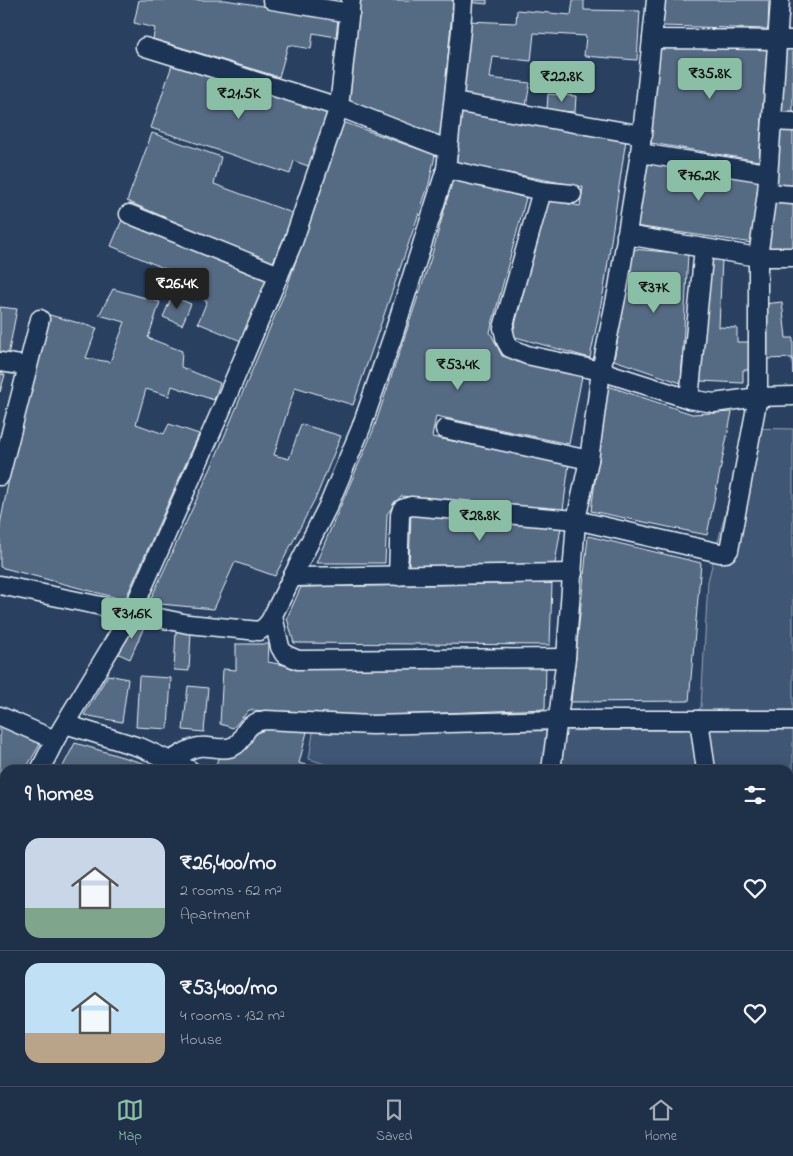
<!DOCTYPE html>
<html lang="en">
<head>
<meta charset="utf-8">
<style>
	body { margin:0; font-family:"Indie Flower",sans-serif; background:#2c3c53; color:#f1f3f6; height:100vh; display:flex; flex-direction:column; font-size:19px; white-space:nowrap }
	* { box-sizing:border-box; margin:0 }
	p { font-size:16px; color:#a1a9b4 }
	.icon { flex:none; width:28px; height:28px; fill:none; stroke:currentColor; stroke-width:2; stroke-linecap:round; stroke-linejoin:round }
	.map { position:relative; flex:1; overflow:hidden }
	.drawer { position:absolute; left:0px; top:765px; width:794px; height:321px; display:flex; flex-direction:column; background:#1f3049; border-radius:15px 15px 0 0; box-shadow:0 2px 12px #0003,0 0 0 1px #3c4b61 }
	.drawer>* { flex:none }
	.price { position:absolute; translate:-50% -42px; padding:0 11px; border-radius:5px; background:#8abfa5; color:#111; font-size:16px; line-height:32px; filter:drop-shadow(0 1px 2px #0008) }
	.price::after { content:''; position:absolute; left:50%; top:30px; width:15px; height:11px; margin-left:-8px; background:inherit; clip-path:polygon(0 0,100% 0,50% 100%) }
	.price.on { background:#222; color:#fff }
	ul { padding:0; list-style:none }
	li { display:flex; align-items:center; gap:15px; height:125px; padding:0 25px }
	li+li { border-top:1px solid #3c4b61 }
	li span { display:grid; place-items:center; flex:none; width:140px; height:100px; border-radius:15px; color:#555 }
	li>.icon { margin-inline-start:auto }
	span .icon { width:60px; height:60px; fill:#fffc; stroke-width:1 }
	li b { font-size:21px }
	h2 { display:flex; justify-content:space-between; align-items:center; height:60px; padding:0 25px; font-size:21px }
	.tabs { display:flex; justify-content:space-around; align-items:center; height:70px; border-top:1px solid #3c4b61; background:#1f3049; font-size:14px; color:#a1a9b4 }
	.tabs a { display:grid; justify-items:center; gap:2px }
	.tabs .on { color:#8abfa5 }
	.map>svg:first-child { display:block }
	.green { fill:#415774; stroke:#94a4b6 }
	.building { fill:#556a83; stroke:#e8f1f8 }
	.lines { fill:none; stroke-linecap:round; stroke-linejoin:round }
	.minor-casing { stroke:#e8f1f8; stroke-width:21 }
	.minor { stroke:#1d3557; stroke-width:18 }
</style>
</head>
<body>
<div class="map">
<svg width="793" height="1086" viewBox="0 0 793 1086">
	<rect width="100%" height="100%" fill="#294061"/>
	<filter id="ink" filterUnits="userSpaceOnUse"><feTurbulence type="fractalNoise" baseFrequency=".02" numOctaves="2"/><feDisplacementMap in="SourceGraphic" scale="10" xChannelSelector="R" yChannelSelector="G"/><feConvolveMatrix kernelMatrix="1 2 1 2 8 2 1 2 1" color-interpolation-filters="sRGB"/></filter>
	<g filter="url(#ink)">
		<!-- green -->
		<path class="green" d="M747 428 793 429V1086H258L261 1081H789V770H344L309 759 314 726 370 732 684 730 701 707 708 581Z"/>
		<!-- building -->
		<g class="building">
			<path d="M139 0H225L338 18 336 37 313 33 311 49 288 45 279 77 153 39 155 28 134 23Z"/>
			<path d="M360 0H453L441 136 349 103Z"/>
			<path d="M466 0H487V4L466 2Z"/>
			<path d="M573 0H584V10L640 11 637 60 584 56 586 36 534 33 531 61 493 57 490 78 530 83 526 106 463 97 468 21 516 23 517 10 571 15Z"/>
			<path d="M664 0H769L768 29 661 26Z"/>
			<path d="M658 48H767L759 161 651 143Z"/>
			<path d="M783 48H793V116L778 115Z"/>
			<path d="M173 62 329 113 311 167 294 161 290 174 151 128Z"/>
			<path d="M548 94 576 96 575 112 547 110Z"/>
			<path d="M461 109 626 139 604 289 590 358 512 336 548 200 580 206 583 187 455 163Z"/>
			<path d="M343 122 435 155 429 184 353 405 295 387 274 455 289 459 301 424 341 436 317 495 275 576 235 562 214 609 149 603 211 468 287 287Z"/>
			<path d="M777 128 793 129V189L772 188Z"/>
			<path d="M152 133 221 157 214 184 295 214 272 264 127 201Z"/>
			<path d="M647 160 761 177 753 243 635 226Z"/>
			<path d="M453 178 526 198 490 332 502 356 582 376 569 444 436 416 432 437 569 464 563 510 401 496 387 514 385 563H316L373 431 431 258Z"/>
			<path d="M772 199 793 200V248L767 249Z"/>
			<path d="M124 215 268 278 241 341 198 323 207 301 175 287 180 275 111 246Z"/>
			<path d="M633 249 688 254 681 383 614 360Z"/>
			<path d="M706 258H722L719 327 737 328V342H751L750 370H743V383L700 381Z"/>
			<path d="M113 289 160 302 148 338 182 351 181 367 220 383 214 400 172 386 169 396 146 389 136 424 164 434 169 424 199 434 125 600 0 567V525L14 453 46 314 97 328 86 358 110 362 125 322 99 315Z"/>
			<path d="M172 296 191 304 182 325 163 317Z"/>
			<path d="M782 302 786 338H793V374L792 358 765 359 763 304Z"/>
			<path d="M0 307 17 309 8 356 0 354Z"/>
			<path d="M0 374 5 375 0 392Z"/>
			<path d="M608 386 692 414 732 412 707 535 591 511Z"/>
			<path d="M411 514 561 527 555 564 409 566Z"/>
			<path d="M588 536 701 563 689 701 571 702Z"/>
			<path d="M552 583 550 645 294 643 287 618 301 587Z"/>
			<path d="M133 622 144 627 130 659 119 654Z"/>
			<path d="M176 631 191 632 189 671 174 670Z"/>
			<path d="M236 644H269L268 662 295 667 546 663 545 709 369 716 249 710 233 728 220 724 223 669 236 670Z"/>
			<path d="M108 675 128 679 122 722 84 715Z"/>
			<path d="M139 676 171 678 168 729 136 727Z"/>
			<path d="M188 686 208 688 204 732 183 730Z"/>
			<path d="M0 725 42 741 25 770H5V803L0 812Z"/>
			<path d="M266 725 308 728 299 763 322 770H214L219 756 238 755 250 732Z"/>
			<path d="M75 743 143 763 159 770H61Z"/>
			<path d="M0 886 5 888V979L0 976Z"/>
			<path d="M790 942 793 943V1036L789 1032V944Z"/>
			<path d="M0 990 5 993V1081H152L160 1086H0Z"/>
			<path d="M178 1081H247L244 1086H186Z"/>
		</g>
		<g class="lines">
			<!-- minor casing -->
			<g class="minor-casing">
				<g id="minor">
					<path d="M272 0 350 13"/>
					<path d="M652 39 793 40"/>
					<path d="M145 47 339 107 449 150"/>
					<path d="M454 102 643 135"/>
					<path d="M772 121 793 122"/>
					<path d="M640 153 767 173"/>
					<path d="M446 169 542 191 572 194"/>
					<path d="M542 191 503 328 506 341 510 348 527 355 601 371 689 399 714 403 758 397 793 396"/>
					<path d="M767 193 793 195"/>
					<path d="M129 214 279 275"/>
					<path d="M626 235 758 257H793"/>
					<path d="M0 362 27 366"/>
					<path d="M689 399 704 248"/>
					<path d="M445 429 589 460"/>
					<path d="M0 476 40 319"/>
					<path d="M398 576 400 515 402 509 411 506 576 520 720 553H726L729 550 758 397V257L767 193 780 0"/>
					<path d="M293 577 573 573"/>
					<path d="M0 585 188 624 259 631 265 627 270 621 329 504 361 428 394 333 446 169 461 30 463 0"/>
					<path d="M273 616 280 647 284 654 298 660 566 658"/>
					<path d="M0 716 55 740"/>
					<path d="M699 720 706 770"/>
					<path d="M65 724 142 748 190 770"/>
					<path d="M171 760C180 756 189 748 199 747 211 745 223 752 234 746 248 739 239 725 265 720L372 725 558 720H793"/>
					<path d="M40 770 55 740 131 614 220 413 293 242 339 107 351 0"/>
					<path d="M551 770 566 658 576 520 589 460 601 371 618 288 640 153 656 0"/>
					<path d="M0 841 5 833"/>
					<path d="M0 878 5 880"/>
					<path d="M0 983 5 986"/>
					<path d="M789 1045 793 1048"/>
					<path d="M162 1081 169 1086"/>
					<path d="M274 1086 276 1081"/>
					<path d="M596 1086 599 1081"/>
				</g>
			</g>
			<!-- minor -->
			<use href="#minor" class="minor"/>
		</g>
	</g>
</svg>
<b class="price" style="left:710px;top:100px">₹35.8K</b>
<b class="price" style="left:562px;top:103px">₹22.8K</b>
<b class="price" style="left:239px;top:120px">₹21.5K</b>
<b class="price" style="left:699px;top:202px">₹76.2K</b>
<b class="price on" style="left:177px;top:310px">₹26.4K</b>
<b class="price" style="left:654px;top:314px">₹37K</b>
<b class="price" style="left:458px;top:391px">₹53.4K</b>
<b class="price" style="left:480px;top:542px">₹28.8K</b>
<b class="price" style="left:132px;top:640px">₹31.6K</b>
<section class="drawer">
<h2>9 homes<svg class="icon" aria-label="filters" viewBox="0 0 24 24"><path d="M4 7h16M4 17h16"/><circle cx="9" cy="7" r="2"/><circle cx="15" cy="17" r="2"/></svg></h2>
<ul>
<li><span style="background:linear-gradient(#c9d6e8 70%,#7fa58c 0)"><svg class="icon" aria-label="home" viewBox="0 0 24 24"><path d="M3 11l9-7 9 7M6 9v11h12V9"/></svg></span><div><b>₹26,400/mo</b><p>2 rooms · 62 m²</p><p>Apartment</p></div><svg class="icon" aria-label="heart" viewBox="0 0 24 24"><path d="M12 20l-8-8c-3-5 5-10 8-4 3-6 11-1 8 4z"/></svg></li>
<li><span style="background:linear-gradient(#bfe0f5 70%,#b9a48a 0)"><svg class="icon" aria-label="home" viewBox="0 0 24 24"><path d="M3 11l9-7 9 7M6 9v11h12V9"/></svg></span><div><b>₹53,400/mo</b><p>4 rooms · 132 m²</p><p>House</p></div><svg class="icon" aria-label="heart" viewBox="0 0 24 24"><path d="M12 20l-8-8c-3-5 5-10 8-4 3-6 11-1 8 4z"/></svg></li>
</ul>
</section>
</div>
<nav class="tabs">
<a class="on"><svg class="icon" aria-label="map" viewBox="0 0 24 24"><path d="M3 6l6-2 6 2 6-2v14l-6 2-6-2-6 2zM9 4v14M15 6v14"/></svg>Map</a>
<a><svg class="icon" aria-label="saved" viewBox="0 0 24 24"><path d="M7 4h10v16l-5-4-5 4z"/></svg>Saved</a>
<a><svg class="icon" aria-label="home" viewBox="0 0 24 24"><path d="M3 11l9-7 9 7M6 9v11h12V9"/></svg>Home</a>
</nav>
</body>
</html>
